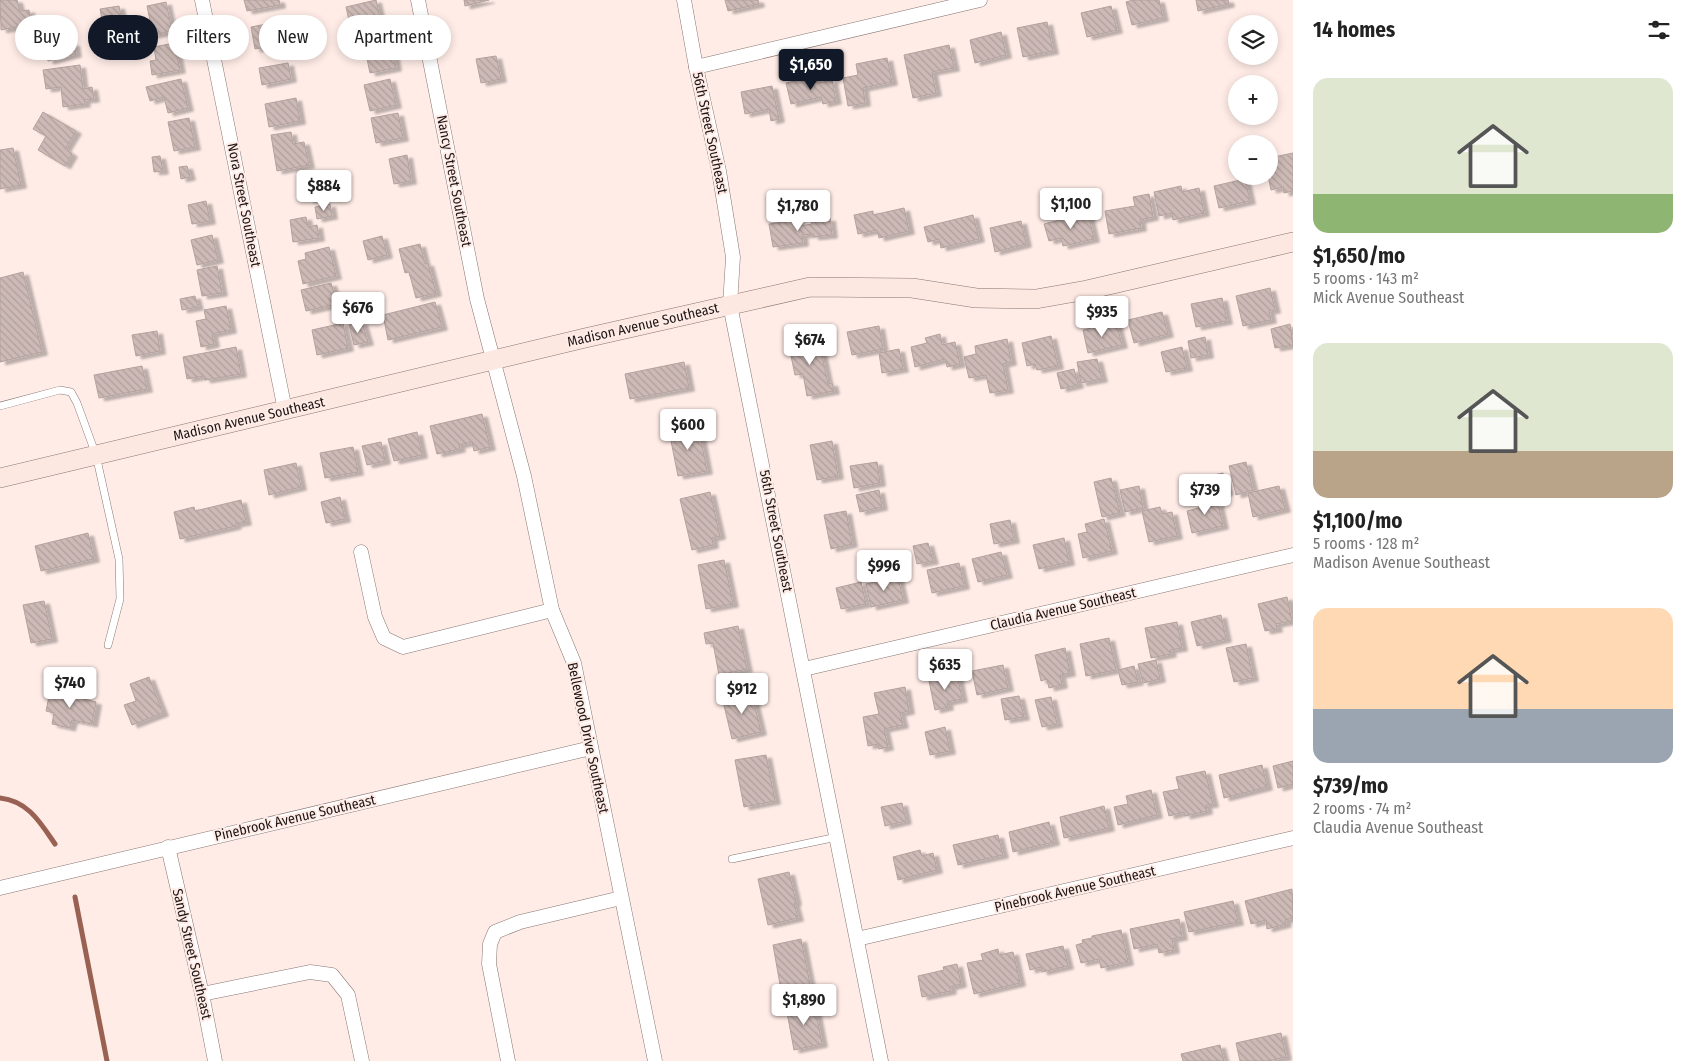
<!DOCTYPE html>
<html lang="en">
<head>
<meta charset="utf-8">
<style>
	body { margin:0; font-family:"Fira Sans Condensed",sans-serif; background:#f6f6f6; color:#222; height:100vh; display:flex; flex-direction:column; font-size:19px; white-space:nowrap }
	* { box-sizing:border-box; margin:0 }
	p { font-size:16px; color:#767676 }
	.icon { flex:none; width:28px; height:28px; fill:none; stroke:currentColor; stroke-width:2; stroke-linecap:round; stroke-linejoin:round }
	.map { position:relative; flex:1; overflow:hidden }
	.side { display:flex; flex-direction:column; background:#fff; width:400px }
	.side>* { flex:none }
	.guide { position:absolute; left:15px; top:15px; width:475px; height:45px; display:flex; gap:10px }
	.fabs { position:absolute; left:1228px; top:15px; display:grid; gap:10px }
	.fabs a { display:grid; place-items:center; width:50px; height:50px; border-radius:50%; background:#fff; box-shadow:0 2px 8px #0003; font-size:25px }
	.price { position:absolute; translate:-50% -42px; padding:0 11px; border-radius:5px; background:#fff; color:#222; font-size:16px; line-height:32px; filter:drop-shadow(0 1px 2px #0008) }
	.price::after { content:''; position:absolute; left:50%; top:30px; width:15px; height:11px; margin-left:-8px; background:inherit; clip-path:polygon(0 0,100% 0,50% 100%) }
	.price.selected { background:#111827; color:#fff }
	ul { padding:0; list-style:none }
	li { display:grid; align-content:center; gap:10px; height:265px; padding:0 20px }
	li span { display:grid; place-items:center; height:155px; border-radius:15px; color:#555 }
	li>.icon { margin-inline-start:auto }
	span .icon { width:90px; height:90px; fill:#fffc; stroke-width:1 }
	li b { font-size:21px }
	h2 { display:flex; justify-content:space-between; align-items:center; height:60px; padding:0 20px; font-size:21px }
	.chip { padding:0 18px; border-radius:22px; background:#fff; box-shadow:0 2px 8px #0003; font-size:18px; line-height:45px }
	.chip.selected { background:#111827; color:#fff }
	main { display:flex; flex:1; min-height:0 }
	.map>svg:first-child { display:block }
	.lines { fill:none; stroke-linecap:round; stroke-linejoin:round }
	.stream { stroke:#996152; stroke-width:5 }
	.building { fill:url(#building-back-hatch); stroke:#b3a19d; filter:url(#shadow) }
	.lane-casing { stroke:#877672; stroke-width:8 }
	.street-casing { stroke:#877672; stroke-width:15 }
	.secondary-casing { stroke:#877672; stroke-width:20 }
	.lane { stroke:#fff; stroke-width:7 }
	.street { stroke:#fff; stroke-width:14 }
	.secondary { stroke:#fce7e1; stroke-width:19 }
	.labels { text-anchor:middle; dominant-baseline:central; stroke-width:4; stroke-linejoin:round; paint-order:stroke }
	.street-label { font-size:14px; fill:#1c1514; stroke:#ffece7 }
</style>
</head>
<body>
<main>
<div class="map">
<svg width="1293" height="1061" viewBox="0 0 1293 1061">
	<defs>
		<pattern id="building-back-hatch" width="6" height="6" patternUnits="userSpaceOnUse" patternTransform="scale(1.25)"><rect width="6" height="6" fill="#cdbab6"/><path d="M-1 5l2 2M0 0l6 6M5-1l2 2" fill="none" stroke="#af9f9c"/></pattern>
		<filter id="shadow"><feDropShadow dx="5.5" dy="3" stdDeviation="1" flood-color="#0004"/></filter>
	</defs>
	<rect width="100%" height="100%" fill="#ffece7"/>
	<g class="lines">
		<!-- stream -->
		<g class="stream">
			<path d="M0 798C28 801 40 822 55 844"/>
			<path d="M75 897 107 1061"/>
		</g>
	</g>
	<!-- building -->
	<g class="building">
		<path d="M0 0H17L20 11 29 10 31 24 1 30Z"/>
		<path d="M244 0H279L280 5 247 11Z"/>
		<path d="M376 0 382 28 352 34 346 7Z"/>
		<path d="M464 0H489L465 6Z"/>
		<path d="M725 0H758L759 4 728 11Z"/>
		<path d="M1133 0H1159L1163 18 1132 25 1126 2Z"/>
		<path d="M1196 0H1228L1229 4 1198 11Z"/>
		<path d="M166 2 172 31 153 35 147 6Z"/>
		<path d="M119 6 123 26 104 30 100 9Z"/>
		<path d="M1111 6 1117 30 1087 37 1081 13Z"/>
		<path d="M282 21 287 44 255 49 251 27Z"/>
		<path d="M62 22 67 44 74 43 76 54 48 61 45 48 29 52 24 31Z"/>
		<path d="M1047 22 1053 51 1023 57 1017 28Z"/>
		<path d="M1001 32 1006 55 975 63 970 40Z"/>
		<path d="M391 40 396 68 370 73 364 45Z"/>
		<path d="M174 43 180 70 152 75 150 61 156 60 154 47Z"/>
		<path d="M949 45 954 68 932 72 936 93 913 98 904 55Z"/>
		<path d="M496 56 501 79 481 83 476 59Z"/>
		<path d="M887 58 892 82 863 88 865 103 848 106 843 78 858 75 856 64Z"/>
		<path d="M288 63 291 79 262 85 259 68Z"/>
		<path d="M80 65 83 89 92 87 94 99 84 100 85 104 63 107 61 87 46 89 43 70Z"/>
		<path d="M818 76 819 83 832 80 836 101 823 104 821 97 791 104 786 83Z"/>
		<path d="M181 79 188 108 168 113 164 97 150 101 146 87Z"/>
		<path d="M390 79 396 105 370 111 364 85Z"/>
		<path d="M772 86 779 119 771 121 769 109 745 114 741 92Z"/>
		<path d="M296 98 300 121 269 127 265 104Z"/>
		<path d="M43 112 76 131 65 149 72 154 65 166 38 150 46 136 33 129Z"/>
		<path d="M398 113 403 138 376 143 371 118Z"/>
		<path d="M189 118 195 147 174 151 168 122Z"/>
		<path d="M291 132 293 144 304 142 309 165 277 171 271 135Z"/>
		<path d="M13 148 21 185 0 189V150Z"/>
		<path d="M1293 153V191L1284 193 1283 187 1271 190 1268 176 1269 158Z"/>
		<path d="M407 155 411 181 394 184 389 159Z"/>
		<path d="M160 156 163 171 154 172 152 157Z"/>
		<path d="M187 166 190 177 181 179 179 167Z"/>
		<path d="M329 174 334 194 308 200 304 180Z"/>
		<path d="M1245 179 1250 201 1219 208 1214 186Z"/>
		<path d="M1181 186 1182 192 1199 188 1204 213 1173 220 1172 213 1159 216 1154 192Z"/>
		<path d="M1149 194 1153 217 1140 220 1141 228 1109 234 1105 211 1135 206 1133 197Z"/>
		<path d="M206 201 210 221 192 224 188 205Z"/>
		<path d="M330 204 332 216 317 219 315 207Z"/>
		<path d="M904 208 909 231 879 238 877 230 858 234 854 215 873 211V215Z"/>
		<path d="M1088 213 1094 239 1063 246 1061 238 1049 241 1044 224Z"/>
		<path d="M973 215 979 239 941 248 939 239 928 242 924 227Z"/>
		<path d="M306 217 308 227 317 225 319 238 293 242 290 220Z"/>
		<path d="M830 218 832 235 813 237V234L802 235 803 243 773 247 769 224 799 220 800 226 812 224 811 221Z"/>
		<path d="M1021 221 1026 244 995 252 990 228Z"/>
		<path d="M212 235 218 260 197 265 191 240Z"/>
		<path d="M382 236 387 255 368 260 363 241Z"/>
		<path d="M420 244 425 264 428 263 436 293 416 298 409 272 405 273 399 249Z"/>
		<path d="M329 247 336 276 303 284 298 261 306 259 305 253Z"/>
		<path d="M217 266 222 293 202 296 197 270Z"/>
		<path d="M23 272 42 352 0 362V278Z"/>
		<path d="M331 283 337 304 306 311 301 290Z"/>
		<path d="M1270 288 1275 310 1269 311 1271 320 1243 326 1236 296Z"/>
		<path d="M195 296 198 307 182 310 180 299Z"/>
		<path d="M1222 298 1227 321 1196 327 1191 304Z"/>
		<path d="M435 302 442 327 388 340 383 315Z"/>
		<path d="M226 306 231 330 212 334 214 344 201 347 196 321 206 319 204 310Z"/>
		<path d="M1162 312 1168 334 1134 343 1128 320Z"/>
		<path d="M362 322 368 342 354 345 349 325Z"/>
		<path d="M1116 322 1122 345 1088 353 1083 330Z"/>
		<path d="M343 323 348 348 317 355 312 330Z"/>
		<path d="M1290 324 1293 345 1275 348 1271 329Z"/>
		<path d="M879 326 883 349 852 355 847 332Z"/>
		<path d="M157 331 160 351 136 356 132 335Z"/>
		<path d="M940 334 942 345 955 342 960 364 947 367 945 359 915 367 911 347 927 343 925 338Z"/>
		<path d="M1051 336 1058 366 1037 370 1035 364 1027 366 1022 343Z"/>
		<path d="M1205 337 1208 355 1191 358 1188 341Z"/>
		<path d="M811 338 813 347 820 346 828 384 832 383 834 391 807 396 803 374 795 375 788 342Z"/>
		<path d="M1007 339 1011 362 1003 364 1008 390 990 393 986 375 969 378 964 357 976 354 975 346Z"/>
		<path d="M236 347 241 374 205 380 204 376 187 379 183 357Z"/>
		<path d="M1182 347 1187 368 1166 372 1161 352Z"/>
		<path d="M899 349 903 369 882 373 879 353Z"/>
		<path d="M1097 359 1102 379 1081 383 1077 362Z"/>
		<path d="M684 362 689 388 630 399 625 374Z"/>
		<path d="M142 366 147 389 99 398 94 375Z"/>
		<path d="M1074 369 1078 385 1061 389 1057 373Z"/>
		<path d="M482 414 490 447 474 451 472 442 459 445 460 449 437 454 430 426Z"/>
		<path d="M698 425 707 471 678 476 669 431Z"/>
		<path d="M417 432 422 455 394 461 388 439Z"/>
		<path d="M832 441 838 476 817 480 810 445Z"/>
		<path d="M381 442 385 461 367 465 362 446Z"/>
		<path d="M353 447 358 472 325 478 320 453Z"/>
		<path d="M877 462 880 483 854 488 850 466Z"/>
		<path d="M1246 462 1253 490 1236 495 1229 466Z"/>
		<path d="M296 463 301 487 269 495 264 470Z"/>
		<path d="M1223 473 1228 492 1210 496 1205 477Z"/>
		<path d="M1111 478 1120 513 1102 517 1094 482Z"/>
		<path d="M1139 486 1143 508 1125 512 1120 490Z"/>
		<path d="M1279 486 1285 509 1253 517 1248 493Z"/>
		<path d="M879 490 882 507 860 512 856 495Z"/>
		<path d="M710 492 720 536 712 538 713 545 692 550 680 499Z"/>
		<path d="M340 497 345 519 326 523 321 502Z"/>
		<path d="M1211 497 1212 505 1218 503 1223 526 1192 533 1187 511 1199 508 1197 501Z"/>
		<path d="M241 500 246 522 235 524 236 526 180 539 174 512 194 507 195 511Z"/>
		<path d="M1160 507 1162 514 1172 512 1177 536 1149 542 1142 511Z"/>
		<path d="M846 511 852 544 831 549 824 515Z"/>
		<path d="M1104 519 1112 551 1083 558 1078 534 1087 532 1085 524Z"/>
		<path d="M1010 520 1014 540 994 544 990 524Z"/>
		<path d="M88 533 94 559 41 571 35 546Z"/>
		<path d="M1064 538 1069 562 1039 569 1033 545Z"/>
		<path d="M928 543 933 561 917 564 913 546Z"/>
		<path d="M1001 552 1007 575 978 582 972 559Z"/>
		<path d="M724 560 733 604 706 609 698 565Z"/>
		<path d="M959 563 964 586 932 593 927 570Z"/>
		<path d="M898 577 903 600 871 607 866 584Z"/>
		<path d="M861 582 866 604 841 609 836 588Z"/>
		<path d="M1287 597 1292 621 1276 624 1277 629 1265 631 1258 604Z"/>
		<path d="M44 601 52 639 31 643 23 605Z"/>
		<path d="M1221 615 1226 639 1197 646 1191 622Z"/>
		<path d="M1177 622 1182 648 1170 650 1171 654 1151 658 1145 628Z"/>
		<path d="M738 626 747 669 719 675 713 643 706 644 704 633Z"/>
		<path d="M1109 638 1116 670 1086 676 1080 644Z"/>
		<path d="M1246 644 1253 678 1234 682 1226 648Z"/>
		<path d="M1065 648 1070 673 1060 675 1062 685 1049 688 1047 679 1041 681 1035 655Z"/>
		<path d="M1156 660 1160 679 1143 683 1138 664Z"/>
		<path d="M1003 665 1008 688 977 695 972 671Z"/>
		<path d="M1134 666 1138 682 1122 685 1118 670Z"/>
		<path d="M957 674 962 699 947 702 948 707 935 710 929 681Z"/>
		<path d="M149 677 163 713 132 725 124 705 136 701 130 684Z"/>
		<path d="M905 687 909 711 900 713 903 725 884 729 888 747 879 749 878 744 868 746 863 717 879 714 874 693Z"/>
		<path d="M751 690 761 732 732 739 722 697Z"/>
		<path d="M50 691 96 702 92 724 72 720 70 728 52 724 54 713 46 711Z"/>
		<path d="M1019 696 1024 717 1005 720 1001 699Z"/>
		<path d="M1051 697 1057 724 1042 727 1035 700Z"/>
		<path d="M945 727 950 751 930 755 925 732Z"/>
		<path d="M766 755 775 801 744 807 735 760Z"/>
		<path d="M1293 761V784L1278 788 1273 766Z"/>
		<path d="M1262 765 1267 787 1224 798 1219 775Z"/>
		<path d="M1205 771 1213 804 1206 805 1207 811 1185 816 1184 812 1169 816 1163 792 1179 789 1176 777Z"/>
		<path d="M1151 790 1157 815 1118 825 1114 807 1128 804 1126 796Z"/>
		<path d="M902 803 906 821 885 826 881 807Z"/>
		<path d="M1104 806 1109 828 1064 838 1060 817Z"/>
		<path d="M1049 822 1054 842 1013 852 1009 832Z"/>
		<path d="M998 835 1003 855 958 865 953 845Z"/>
		<path d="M920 850 922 856 933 853 937 870 898 880 893 857Z"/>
		<path d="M789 872 796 902 794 903 798 918 768 925 758 879Z"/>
		<path d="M1292 889 1293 918 1285 920 1286 924 1267 929 1266 920 1251 924 1245 901Z"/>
		<path d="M1233 901 1238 922 1189 932 1184 912Z"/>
		<path d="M1179 919 1182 937 1172 939 1174 950 1159 953 1157 944 1134 949 1130 929Z"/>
		<path d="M1121 930 1128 962 1101 968 1099 959 1081 963 1076 945 1083 943 1082 940 1092 938V936Z"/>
		<path d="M801 939 810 984 781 990 773 945Z"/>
		<path d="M1063 946 1068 966 1042 972 1041 967 1030 970 1026 954Z"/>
		<path d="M998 949 999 955 1013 952 1020 983 974 994 967 963 983 960 981 954Z"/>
		<path d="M957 964 961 984 950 987 951 991 922 997 918 976 944 970 943 967Z"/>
		<path d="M814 1002 822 1044 794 1050 786 1007Z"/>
		<path d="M1281 1033 1286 1057 1268 1061H1240L1236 1043Z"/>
		<path d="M1220 1045 1224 1061H1183L1181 1054Z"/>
	</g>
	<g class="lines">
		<!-- lane casing -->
		<g class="lane-casing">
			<g id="lane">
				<path d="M0 406 60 390 71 392 77 403 96 455 119 559 120 599 108 645"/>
				<path d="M732 859 837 837"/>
			</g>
		</g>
		<!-- street casing -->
		<g class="street-casing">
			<g id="street">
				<path d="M202 0 285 410"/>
				<path d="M418 0 477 299 524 476 552 610 574 663 655 1061"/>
				<path d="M684 0 696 67 719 171 733 257 730 305 881 1061"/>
				<path d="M696 67 980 0"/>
				<path d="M361 552 375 617 384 638 403 647 552 610"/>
				<path d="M804 669 1293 555"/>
				<path d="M168 847 202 994 215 1061"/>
				<path d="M0 888 591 748"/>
				<path d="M857 939 1293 838"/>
				<path d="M202 994 310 972 332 975 348 995 362 1061"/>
				<path d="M508 1061 489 964 490 944 495 932 520 922 621 898"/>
			</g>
		</g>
		<!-- secondary casing -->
		<g class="secondary-casing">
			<path id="secondary" d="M0 478 585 338 810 287 912 288 976 298 1036 299 1087 290 1293 242"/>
		</g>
		<!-- lane -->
		<use href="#lane" class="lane"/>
		<!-- street -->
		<use href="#street" class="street"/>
		<!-- secondary -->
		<use href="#secondary" class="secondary"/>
	</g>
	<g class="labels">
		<!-- street labels -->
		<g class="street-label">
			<text transform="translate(710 133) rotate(78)">56th Street Southeast</text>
			<text transform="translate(454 181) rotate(79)">Nancy Street Southeast</text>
			<text transform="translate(244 205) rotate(79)">Nora Street Southeast</text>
			<text transform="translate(643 325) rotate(-13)">Madison Avenue Southeast</text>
			<text transform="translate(249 419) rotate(-13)">Madison Avenue Southeast</text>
			<text transform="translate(776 531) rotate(79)">56th Street Southeast</text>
			<text transform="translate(1063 609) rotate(-13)">Claudia Avenue Southeast</text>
			<text transform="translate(588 738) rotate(78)">Bellewood Drive Southeast</text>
			<text transform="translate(295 818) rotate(-13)">Pinebrook Avenue Southeast</text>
			<text transform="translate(1075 889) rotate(-13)">Pinebrook Avenue Southeast</text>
			<text transform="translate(192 954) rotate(77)">Sandy Street Southeast</text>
		</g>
	</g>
</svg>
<div class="fabs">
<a><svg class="icon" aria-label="layers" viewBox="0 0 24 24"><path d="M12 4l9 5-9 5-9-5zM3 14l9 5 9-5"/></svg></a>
<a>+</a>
<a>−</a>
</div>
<b class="price selected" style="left:811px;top:91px">$1,650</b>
<b class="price" style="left:324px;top:212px">$884</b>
<b class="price" style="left:1071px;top:230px">$1,100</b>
<b class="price" style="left:798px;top:232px">$1,780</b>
<b class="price" style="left:358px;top:334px">$676</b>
<b class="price" style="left:1102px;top:338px">$935</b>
<b class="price" style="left:810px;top:366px">$674</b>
<b class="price" style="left:688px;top:451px">$600</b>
<b class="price" style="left:1205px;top:516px">$739</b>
<b class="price" style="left:884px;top:592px">$996</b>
<b class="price" style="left:945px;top:691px">$635</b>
<b class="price" style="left:70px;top:709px">$740</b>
<b class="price" style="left:742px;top:715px">$912</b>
<b class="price" style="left:804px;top:1026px">$1,890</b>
<div class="guide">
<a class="chip">Buy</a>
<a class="chip selected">Rent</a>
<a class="chip">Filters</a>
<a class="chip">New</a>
<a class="chip">Apartment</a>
</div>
</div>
<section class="side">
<h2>14 homes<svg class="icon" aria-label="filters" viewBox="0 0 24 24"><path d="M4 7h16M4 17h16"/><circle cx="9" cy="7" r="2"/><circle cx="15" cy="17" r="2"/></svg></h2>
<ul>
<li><span style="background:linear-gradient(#dfe7d0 75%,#8fb573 0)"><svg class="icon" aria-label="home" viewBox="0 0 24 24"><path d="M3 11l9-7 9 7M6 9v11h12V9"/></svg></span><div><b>$1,650/mo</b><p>5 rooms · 143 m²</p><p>Mick Avenue Southeast</p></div></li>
<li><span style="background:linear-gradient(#dfe7d0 70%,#b9a48a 0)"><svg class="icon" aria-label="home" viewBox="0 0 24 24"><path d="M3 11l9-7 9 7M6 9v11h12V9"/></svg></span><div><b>$1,100/mo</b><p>5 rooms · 128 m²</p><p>Madison Avenue Southeast</p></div></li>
<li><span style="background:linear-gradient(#ffd9b3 65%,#9aa5b1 0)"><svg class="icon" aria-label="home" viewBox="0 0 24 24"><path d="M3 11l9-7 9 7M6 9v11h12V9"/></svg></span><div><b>$739/mo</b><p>2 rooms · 74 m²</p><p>Claudia Avenue Southeast</p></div></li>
</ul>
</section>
</main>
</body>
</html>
